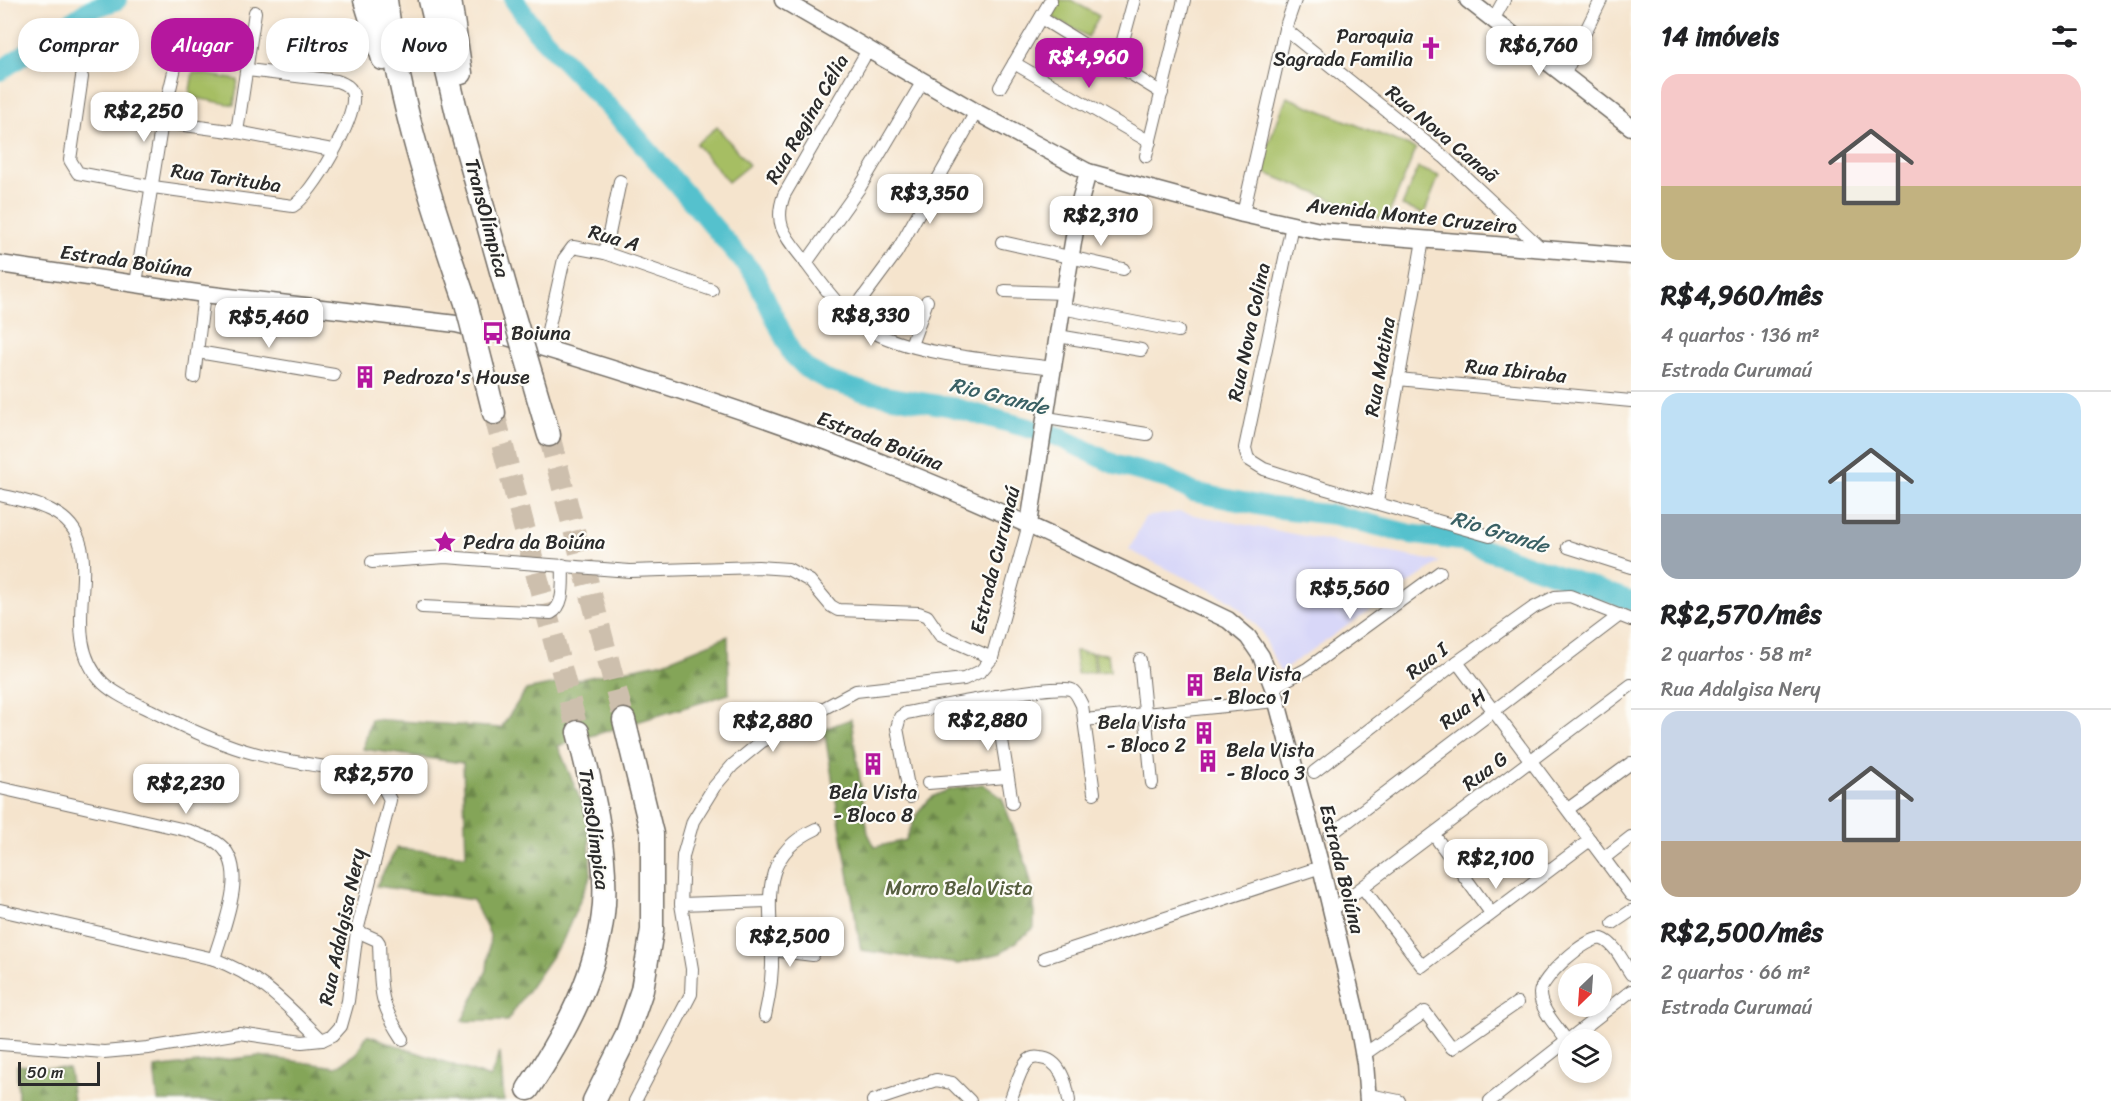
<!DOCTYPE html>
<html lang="pt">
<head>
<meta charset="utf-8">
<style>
	body { margin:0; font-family:Sriracha,sans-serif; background:#f6f6f6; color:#202124; height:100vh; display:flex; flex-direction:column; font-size:22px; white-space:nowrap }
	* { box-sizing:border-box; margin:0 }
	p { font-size:20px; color:#757577 }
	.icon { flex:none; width:33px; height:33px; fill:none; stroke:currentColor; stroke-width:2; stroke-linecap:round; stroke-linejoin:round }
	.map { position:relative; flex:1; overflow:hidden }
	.drawer { display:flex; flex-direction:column; background:#fff; width:480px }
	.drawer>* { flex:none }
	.top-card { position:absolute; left:18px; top:18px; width:570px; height:54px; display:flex; gap:12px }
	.needle { width:39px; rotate:205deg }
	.controls { position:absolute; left:1558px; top:963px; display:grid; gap:12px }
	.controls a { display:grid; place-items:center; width:54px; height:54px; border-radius:50%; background:#fff; box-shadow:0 3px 9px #0003; font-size:30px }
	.scale { position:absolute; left:18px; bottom:15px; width:82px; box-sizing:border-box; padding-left:6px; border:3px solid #2b2b2b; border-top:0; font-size:16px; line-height:21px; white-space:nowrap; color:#2b2b2b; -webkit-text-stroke:4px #fdfcf7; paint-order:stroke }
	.price { position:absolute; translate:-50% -51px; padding:0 14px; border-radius:12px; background:#fff; color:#222; font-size:20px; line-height:39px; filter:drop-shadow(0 2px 3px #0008) }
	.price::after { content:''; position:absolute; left:50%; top:36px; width:18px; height:14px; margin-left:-9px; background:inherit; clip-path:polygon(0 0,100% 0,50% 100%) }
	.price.selected { background:#b5179e; color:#fff }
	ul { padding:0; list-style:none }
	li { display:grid; align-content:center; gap:12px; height:318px; padding:0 30px }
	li+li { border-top:2px solid #e0e0e0 }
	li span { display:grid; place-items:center; height:186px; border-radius:18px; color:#555 }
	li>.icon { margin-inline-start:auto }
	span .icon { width:108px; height:108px; fill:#fffc; stroke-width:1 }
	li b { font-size:26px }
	h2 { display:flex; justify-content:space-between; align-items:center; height:72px; padding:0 30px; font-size:26px }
	.pill { padding:0 21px; border-radius:24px; background:#fff; box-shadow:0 3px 9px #0003; font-size:21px; line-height:54px }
	.pill.selected { background:#b5179e; color:#fff }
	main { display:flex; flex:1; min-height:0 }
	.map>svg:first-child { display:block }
	.built { fill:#d8d7f8 }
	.grass { fill:#a6be63; stroke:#687447; stroke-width:1.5 }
	.forest { fill:url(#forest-firs); stroke:#586842; stroke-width:1.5 }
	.park { fill:url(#park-crowns); stroke:#687447; stroke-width:1.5 }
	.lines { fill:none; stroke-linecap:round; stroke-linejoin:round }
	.river { stroke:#54c1cd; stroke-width:20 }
	.highway-tunnel { stroke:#cdbfad; stroke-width:22; stroke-dasharray:22 11; stroke-linecap:butt }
	.street-casing { stroke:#726c64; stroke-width:14 }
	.secondary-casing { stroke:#726c64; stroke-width:19 }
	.highway-casing { stroke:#726c64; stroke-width:25 }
	.street { stroke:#fff; stroke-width:12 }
	.secondary { stroke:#fff; stroke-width:16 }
	.highway { stroke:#fff; stroke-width:22 }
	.highway-bridge-casing { stroke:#726c64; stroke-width:25; stroke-linecap:butt }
	.highway-bridge { stroke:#fff; stroke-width:22 }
	.labels { text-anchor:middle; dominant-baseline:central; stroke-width:4.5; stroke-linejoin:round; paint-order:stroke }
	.poi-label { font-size:20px; fill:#2b2b2b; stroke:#fdfcf7; text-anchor:start }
	.street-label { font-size:20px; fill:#2b2b2b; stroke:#fdfcf7 }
	.park-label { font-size:20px; fill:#565e3f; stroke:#fdfcf7 }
	.water-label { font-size:21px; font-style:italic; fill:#396064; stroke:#fdfcf7 }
</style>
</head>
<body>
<main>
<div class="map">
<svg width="1631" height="1101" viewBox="0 0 1631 1101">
	<defs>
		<pattern id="forest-firs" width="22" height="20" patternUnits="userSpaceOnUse" patternTransform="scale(1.5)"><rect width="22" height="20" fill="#84a559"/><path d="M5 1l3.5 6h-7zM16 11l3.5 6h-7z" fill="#6c874a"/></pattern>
		<pattern id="park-crowns" width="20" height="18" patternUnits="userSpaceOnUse" patternTransform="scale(1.5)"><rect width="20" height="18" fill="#a6be63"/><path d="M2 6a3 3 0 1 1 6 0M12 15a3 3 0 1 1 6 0" fill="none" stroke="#879b52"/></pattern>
	</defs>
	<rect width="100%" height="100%" fill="#fdfcf7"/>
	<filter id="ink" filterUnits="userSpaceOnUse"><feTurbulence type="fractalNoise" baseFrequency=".0167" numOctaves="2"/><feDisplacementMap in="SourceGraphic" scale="12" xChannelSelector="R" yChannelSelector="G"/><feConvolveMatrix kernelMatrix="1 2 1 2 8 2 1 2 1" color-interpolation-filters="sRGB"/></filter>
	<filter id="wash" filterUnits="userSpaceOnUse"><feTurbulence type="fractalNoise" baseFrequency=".008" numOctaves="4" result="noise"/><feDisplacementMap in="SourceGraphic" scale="24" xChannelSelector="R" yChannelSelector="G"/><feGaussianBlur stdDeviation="1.35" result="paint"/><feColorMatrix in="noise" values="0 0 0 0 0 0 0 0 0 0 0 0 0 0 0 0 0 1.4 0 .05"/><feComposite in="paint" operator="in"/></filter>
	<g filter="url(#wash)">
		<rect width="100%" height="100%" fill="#f5e4cd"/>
		<!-- built -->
		<path class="built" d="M1178 512 1440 562 1280 672 1261 630 1232 601 1129 550 1145 517Z"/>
		<!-- grass -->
		<g class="grass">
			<path d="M1059 0H1071L1099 16 1088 37 1050 16Z"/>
			<path d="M193 72 238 80 234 105 189 97Z"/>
			<path d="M1287 97 1416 149 1386 221 1258 170Z"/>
			<path d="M717 127 749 165 728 182 696 144Z"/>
			<path d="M1418 168 1439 176 1424 214 1402 206Z"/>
			<path d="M1094 653 1108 654 1110 671 1097 672Z"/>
		</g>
		<!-- forest -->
		<g class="forest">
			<path d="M728 636 729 694 558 746 588 818 591 875 563 940 507 1021H462L487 970 490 935 473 900 376 886 397 848 466 855 463 763 363 749 371 719 501 728 526 690 664 662Z"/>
			<path d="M851 719 868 833 875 847 906 840C923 793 935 791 983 784L1002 798 1027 866 1034 896V928L1001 953 958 964 861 950 824 729Z"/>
			<path d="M367 1035 490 1078 500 1052 504 1101H158L154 1068 259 1056 336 1067 356 1054Z"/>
			<path d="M17 1065 69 1069 73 1101H18Z"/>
		</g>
		<!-- park -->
		<path class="park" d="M1075 651 1092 653 1095 672 1077 674Z"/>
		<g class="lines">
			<!-- river -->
			<g class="river">
				<path d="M514 0 536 31 628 127 754 274 792 354 807 369 829 381 868 393 952 407 1057 436 1116 465 1168 479 1193 492 1272 508 1335 515 1410 534 1460 541 1631 601"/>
				<path d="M0 71 89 10 117 0"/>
			</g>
		</g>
	</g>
	<g filter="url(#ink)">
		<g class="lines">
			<!-- highway-tunnel -->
			<g class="highway-tunnel">
				<path d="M494 413 578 732"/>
				<path d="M549 435 624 720"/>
			</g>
			<!-- street casing -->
			<g class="street-casing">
				<g id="street">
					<path d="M1041 18 1162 93"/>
					<path d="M1493 20 1504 0"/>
					<path d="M1285 29 1444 157 1543 250"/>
					<path d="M868 50 784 195C773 225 786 237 804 260 821 283 842 313 866 328 912 356 1000 361 1054 368"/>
					<path d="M1014 63 1150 142"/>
					<path d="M1116 66 1134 0"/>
					<path d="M1564 75 1601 0"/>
					<path d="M82 77 70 160 78 173 153 187 293 206C312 195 356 119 353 96 352 87 345 84 337 81L248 70"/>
					<path d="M1000 87 1051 0"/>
					<path d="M162 122 237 132 332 150"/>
					<path d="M237 132 255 12"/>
					<path d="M1146 156 1184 0"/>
					<path d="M1243 214 1285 29 1295 0"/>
					<path d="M1292 225 1245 448 1248 459 1264 469 1323 488 1490 536"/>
					<path d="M1002 242 1123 269"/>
					<path d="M605 253 620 181"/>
					<path d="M806 263 860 187 923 81"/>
					<path d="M136 283 162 122 178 55C195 39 228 53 248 57"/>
					<path d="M1005 291 1065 293"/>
					<path d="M1062 308 1178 331"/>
					<path d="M850 315 896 253 976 112"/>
					<path d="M1058 336 1141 350"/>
					<path d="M911 345 927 301"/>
					<path d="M544 348 564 259 573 247 605 253 712 290"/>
					<path d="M198 352 334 375"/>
					<path d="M194 377 204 294"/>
					<path d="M1398 379 1631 401"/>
					<path d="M1047 418 1147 434"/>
					<path d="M0 495C16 499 37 503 52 511 118 544 50 630 103 683 116 695 135 703 150 710 182 726 213 741 246 751 283 762 324 766 362 773 377 779 384 786 390 800L357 931 348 1001 341 1026 333 1035 322 1040 302 1042 239 1033 148 1048 104 1052 0 1044"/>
					<path d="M1377 502 1423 240"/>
					<path d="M1568 547 1631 567"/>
					<path d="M372 562 446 557 630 571 758 567 788 569 810 581 831 606 838 610 919 613 927 616 940 635 992 658"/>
					<path d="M422 607 551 613C566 605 562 581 563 565"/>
					<path d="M1140 660 1152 783"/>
					<path d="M1457 662 1631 895"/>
					<path d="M1273 687 1307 669 1440 572"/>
					<path d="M995 696 1012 803"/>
					<path d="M1084 720 1276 701"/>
					<path d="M1314 772 1457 662 1533 608 1555 597 1570 596 1631 620"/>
					<path d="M928 783 1007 777"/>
					<path d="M0 788 190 831C198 835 208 837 216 842 252 864 223 927 214 959"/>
					<path d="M910 797 897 728 900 717 906 713C929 709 1058 682 1072 690 1077 693 1079 700 1082 705L1094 793"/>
					<path d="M1568 809 1631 763"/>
					<path d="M1330 835 1620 615"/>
					<path d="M1434 835 1491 913"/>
					<path d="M1604 858 1631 837"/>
					<path d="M1363 888 1422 966 1590 840"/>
					<path d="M681 904 768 901"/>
					<path d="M0 910 214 959C265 979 284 1003 322 1040"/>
					<path d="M1332 910 1631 685"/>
					<path d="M1613 923 1631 911"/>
					<path d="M357 931 377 940 379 943C381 988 377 1000 403 1039"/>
					<path d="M772 950 813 955"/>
					<path d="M1044 958 1321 867"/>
					<path d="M765 1016C770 994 773 975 772 952 770 900 759 855 816 829"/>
					<path d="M1567 1041C1558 1028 1540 1009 1540 994 1539 979 1588 935 1602 939 1615 943 1624 964 1631 974"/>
					<path d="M1363 1055 1425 1012 1452 1048 1517 1003"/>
					<path d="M1369 1095 1399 1101"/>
					<path d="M635 1101 691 994 692 969 681 904 683 856 693 821 714 787 733 765 761 742 856 691 964 679 981 671 992 658 1029 524"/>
					<path d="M873 1101 936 1080 952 1083 970 1101"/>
					<path d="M1010 1101C1015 1089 1019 1071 1027 1062 1030 1058 1035 1057 1040 1058 1060 1059 1067 1084 1069 1101"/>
					<path d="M1490 1101 1631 991"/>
				</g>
			</g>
			<!-- secondary casing -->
			<g class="secondary-casing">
				<g id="secondary">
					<path d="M783 0 976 112 1088 172 1243 214 1320 231 1631 256"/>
					<path d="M1468 0 1631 127"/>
					<path d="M0 264 204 294 456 324 493 333C627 372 764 415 893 467 1007 512 1117 567 1228 620L1248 637 1261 656 1273 687 1321 867 1356 1013 1365 1063 1368 1101"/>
					<path d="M1029 524 1062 308 1080 201 1088 172"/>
				</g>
			</g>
			<!-- highway casing -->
			<g class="highway-casing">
				<g id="highway">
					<path d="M365 0 383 59"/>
					<path d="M386 0C399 104 432 205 466 303"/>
					<path d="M430 0 458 118 508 296"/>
					<path d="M450 0 461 73"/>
					<path d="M483 369 494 413"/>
					<path d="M532 377 549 435"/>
					<path d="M528 1089C565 1034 599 972 604 904 607 847 592 787 578 732"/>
					<path d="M594 1101 626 1037 642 990 652 930V834L624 720"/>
				</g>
			</g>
			<!-- street -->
			<use href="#street" class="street"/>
			<!-- secondary -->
			<use href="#secondary" class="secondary"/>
			<!-- highway -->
			<use href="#highway" class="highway"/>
			<!-- highway-bridge casing -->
			<g class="highway-bridge-casing">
				<g id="highway-bridge">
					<path d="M508 296 532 377"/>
					<path d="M466 303 483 369"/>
				</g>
			</g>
			<!-- highway-bridge -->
			<use href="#highway-bridge" class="highway-bridge"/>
		</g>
	</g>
	<!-- icons -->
	<defs>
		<g id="church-bare" transform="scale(1.8)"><path d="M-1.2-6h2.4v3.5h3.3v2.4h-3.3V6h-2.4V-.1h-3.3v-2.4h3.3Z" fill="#b5179e" stroke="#fdfcf7" stroke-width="2.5" paint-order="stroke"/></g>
		<g id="bus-bare" transform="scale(1.8)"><path d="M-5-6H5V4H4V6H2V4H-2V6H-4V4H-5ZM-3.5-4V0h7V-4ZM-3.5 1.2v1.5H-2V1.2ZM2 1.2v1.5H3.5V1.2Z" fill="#b5179e" stroke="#fdfcf7" stroke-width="2.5" paint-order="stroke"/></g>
		<g id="building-bare" transform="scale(1.8)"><path d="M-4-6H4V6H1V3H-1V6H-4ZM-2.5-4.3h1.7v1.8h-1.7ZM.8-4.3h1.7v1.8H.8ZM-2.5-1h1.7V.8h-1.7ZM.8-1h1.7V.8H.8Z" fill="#b5179e" stroke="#fdfcf7" stroke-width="2.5" paint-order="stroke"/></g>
		<g id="sight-bare" transform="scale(1.8)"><path d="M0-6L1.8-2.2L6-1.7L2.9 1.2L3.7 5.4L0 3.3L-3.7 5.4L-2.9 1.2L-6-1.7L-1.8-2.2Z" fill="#b5179e" stroke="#fdfcf7" stroke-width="2.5" paint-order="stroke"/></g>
	</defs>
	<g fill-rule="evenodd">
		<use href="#church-bare" x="1431" y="48"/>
		<use href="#bus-bare" x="493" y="333"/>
		<use href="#building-bare" x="365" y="377"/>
		<use href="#sight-bare" x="445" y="542"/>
		<use href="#building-bare" x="1195" y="685"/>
		<use href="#building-bare" x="1204" y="733"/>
		<use href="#building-bare" x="1208" y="761"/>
		<use href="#building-bare" x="873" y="764"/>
	</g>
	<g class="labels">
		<!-- poi labels -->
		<g class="poi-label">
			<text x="1413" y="36" text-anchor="end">Paroquia<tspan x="1413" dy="23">Sagrada Familia</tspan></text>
			<text x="511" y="333">Boiuna</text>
			<text x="383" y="377">Pedroza's House</text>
			<text x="463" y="542">Pedra da Boiúna</text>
			<text x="1213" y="674">Bela Vista<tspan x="1213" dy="23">- Bloco 1</tspan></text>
			<text x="1186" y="722" text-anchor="end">Bela Vista<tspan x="1186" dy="23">- Bloco 2</tspan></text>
			<text x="1226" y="750">Bela Vista<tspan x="1226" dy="23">- Bloco 3</tspan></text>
			<text x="873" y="792" text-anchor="middle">Bela Vista<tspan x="873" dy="23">- Bloco 8</tspan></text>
		</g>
		<!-- street labels -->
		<g class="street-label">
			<text transform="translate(807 119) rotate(-60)">Rua Regina Célia</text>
			<text transform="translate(1442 134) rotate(40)">Rua Nova Canaã</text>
			<text transform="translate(226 178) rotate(8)">Rua Tarituba</text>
			<text transform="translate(1412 216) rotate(6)">Avenida Monte Cruzeiro</text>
			<text transform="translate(487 218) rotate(75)">TransOlímpica</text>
			<text transform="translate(614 238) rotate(16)">Rua A</text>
			<text transform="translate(126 261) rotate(8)">Estrada Boiúna</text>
			<text transform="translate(1249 332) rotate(-78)">Rua Nova Colina</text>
			<text transform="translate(1380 367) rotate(-80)">Rua Matina</text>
			<text transform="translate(1516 371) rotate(6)">Rua Ibiraba</text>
			<text transform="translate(880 441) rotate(21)">Estrada Boiúna</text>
			<text transform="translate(995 560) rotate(-76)">Estrada Curumaú</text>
			<text transform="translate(1427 661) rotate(-37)">Rua I</text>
			<text transform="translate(1463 709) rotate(-37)">Rua H</text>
			<text transform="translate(1485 771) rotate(-37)">Rua G</text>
			<text transform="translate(594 829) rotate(82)">TransOlímpica</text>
			<text transform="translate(1342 869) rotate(76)">Estrada Boiúna</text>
			<text transform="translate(342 927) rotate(-78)">Rua Adalgisa Nery</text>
		</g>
		<!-- park labels -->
		<g class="park-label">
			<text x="959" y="888">Morro Bela Vista</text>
		</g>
		<!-- water labels -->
		<g class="water-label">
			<text transform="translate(999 396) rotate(14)">Rio Grande</text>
			<text transform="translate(1500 532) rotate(17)">Rio Grande</text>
		</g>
	</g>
</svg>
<div class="controls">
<a><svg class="needle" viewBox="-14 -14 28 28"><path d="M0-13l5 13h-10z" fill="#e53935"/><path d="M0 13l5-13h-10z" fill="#757577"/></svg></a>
<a><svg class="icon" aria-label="layers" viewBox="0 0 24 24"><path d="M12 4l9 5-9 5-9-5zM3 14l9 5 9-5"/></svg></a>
</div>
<div class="scale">50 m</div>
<b class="price" style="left:1539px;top:77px">R$6,760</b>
<b class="price selected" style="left:1089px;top:89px">R$4,960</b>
<b class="price" style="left:144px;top:143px">R$2,250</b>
<b class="price" style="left:930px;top:225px">R$3,350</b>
<b class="price" style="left:1101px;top:247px">R$2,310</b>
<b class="price" style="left:871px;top:347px">R$8,330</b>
<b class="price" style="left:269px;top:349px">R$5,460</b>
<b class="price" style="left:1350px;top:620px">R$5,560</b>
<b class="price" style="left:988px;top:752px">R$2,880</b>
<b class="price" style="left:773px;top:753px">R$2,880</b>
<b class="price" style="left:374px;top:806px">R$2,570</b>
<b class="price" style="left:186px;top:815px">R$2,230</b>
<b class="price" style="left:1496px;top:890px">R$2,100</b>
<b class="price" style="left:790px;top:968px">R$2,500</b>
<div class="top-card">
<a class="pill">Comprar</a>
<a class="pill selected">Alugar</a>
<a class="pill">Filtros</a>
<a class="pill">Novo</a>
</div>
</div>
<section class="drawer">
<h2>14 imóveis<svg class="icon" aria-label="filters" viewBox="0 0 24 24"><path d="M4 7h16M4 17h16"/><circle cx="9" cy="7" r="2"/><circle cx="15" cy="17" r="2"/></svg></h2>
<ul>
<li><span style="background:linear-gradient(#f6c9c9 60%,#c2b280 0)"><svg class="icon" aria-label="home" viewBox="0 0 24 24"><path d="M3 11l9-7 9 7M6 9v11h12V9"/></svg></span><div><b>R$4,960/mês</b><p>4 quartos · 136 m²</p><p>Estrada Curumaú</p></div></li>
<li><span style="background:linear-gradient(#bfe0f5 65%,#9aa5b1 0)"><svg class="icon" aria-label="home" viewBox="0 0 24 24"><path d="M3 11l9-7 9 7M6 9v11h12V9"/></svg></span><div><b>R$2,570/mês</b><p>2 quartos · 58 m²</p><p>Rua Adalgisa Nery</p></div></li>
<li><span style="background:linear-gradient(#c9d6e8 70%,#b9a48a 0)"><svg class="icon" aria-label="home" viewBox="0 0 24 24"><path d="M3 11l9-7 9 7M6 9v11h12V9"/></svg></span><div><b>R$2,500/mês</b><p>2 quartos · 66 m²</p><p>Estrada Curumaú</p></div></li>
</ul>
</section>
</main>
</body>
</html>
